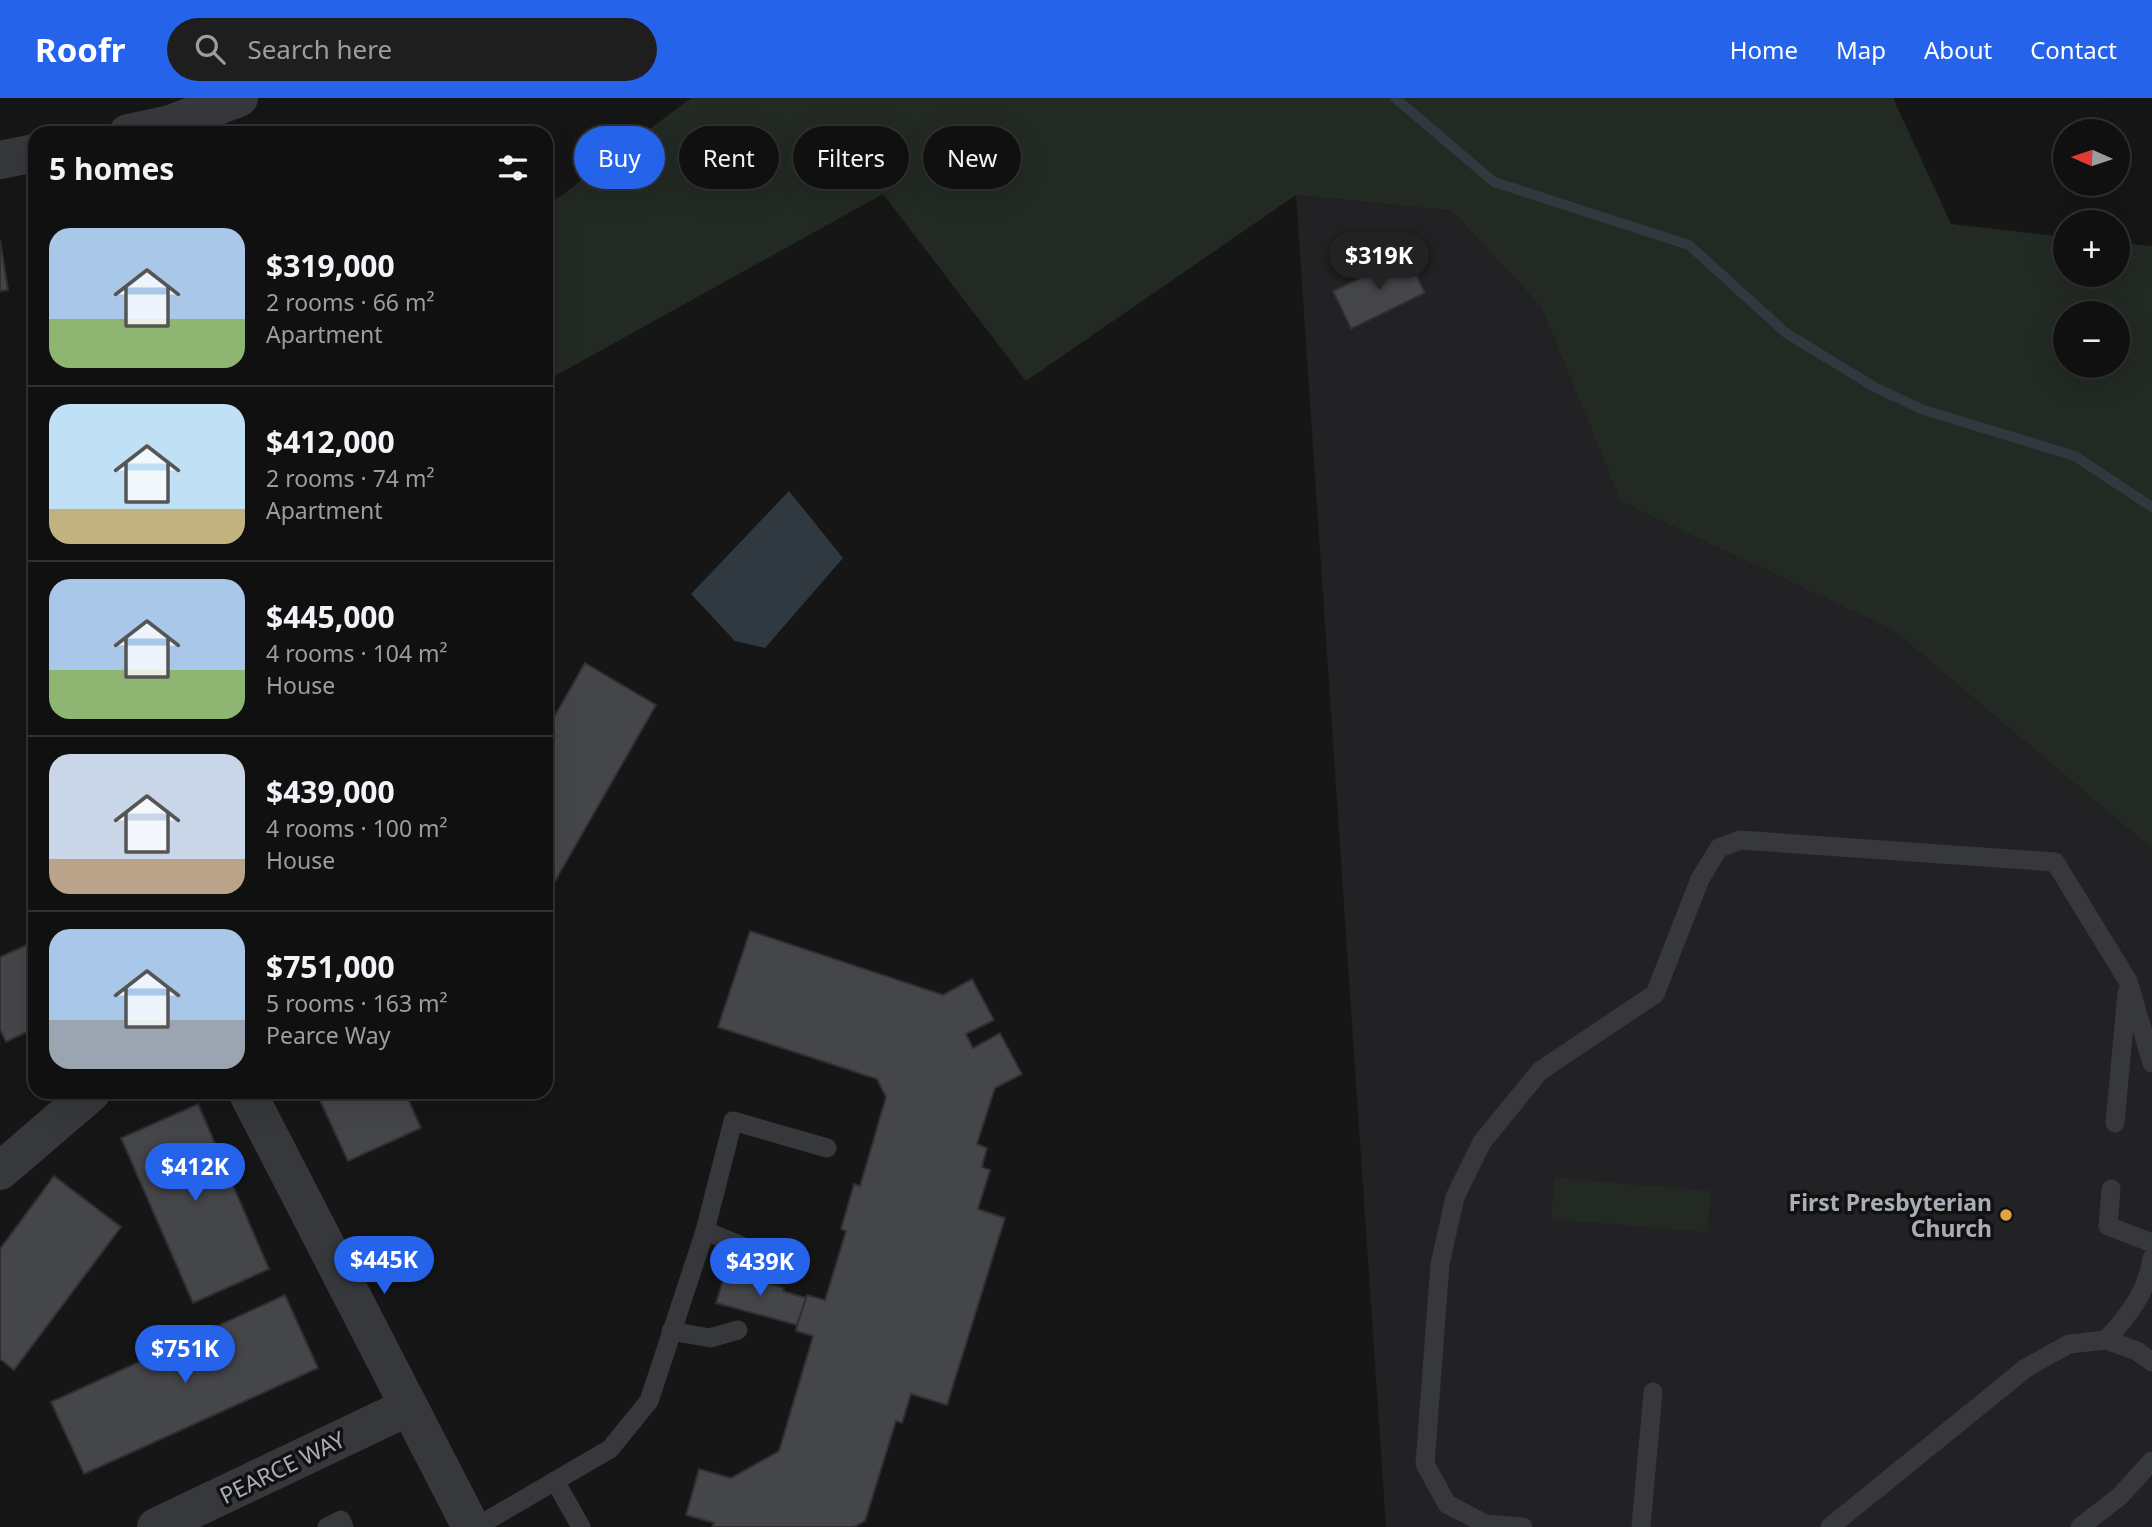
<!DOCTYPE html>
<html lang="en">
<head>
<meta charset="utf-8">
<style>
	body { margin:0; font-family:"Noto Sans",sans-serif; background:#1e1e1f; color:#f1f3f6; height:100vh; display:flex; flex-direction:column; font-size:26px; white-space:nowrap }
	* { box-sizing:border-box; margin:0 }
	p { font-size:23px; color:#9c9d9f }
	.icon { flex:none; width:38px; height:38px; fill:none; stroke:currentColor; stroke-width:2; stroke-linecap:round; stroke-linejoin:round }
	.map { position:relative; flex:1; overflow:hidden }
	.panel { position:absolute; left:28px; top:28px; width:525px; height:973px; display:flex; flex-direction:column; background:#101011; border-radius:21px; box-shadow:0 7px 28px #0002,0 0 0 2px #303031 }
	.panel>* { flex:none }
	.hud { position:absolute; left:574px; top:28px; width:665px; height:63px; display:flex; gap:14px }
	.needle { width:46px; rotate:273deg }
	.fabs { position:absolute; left:2053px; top:21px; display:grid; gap:14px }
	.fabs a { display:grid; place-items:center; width:77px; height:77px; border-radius:50%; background:#101011; box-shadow:0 7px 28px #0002,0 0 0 2px #303031; font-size:35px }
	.price { position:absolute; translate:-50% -60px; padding:0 16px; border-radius:24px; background:#2563eb; color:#fff; font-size:23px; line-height:46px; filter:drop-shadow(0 2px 4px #0008) }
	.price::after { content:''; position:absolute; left:50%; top:42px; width:21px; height:16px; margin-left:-10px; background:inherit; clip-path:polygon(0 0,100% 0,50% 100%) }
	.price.active { background:#222; color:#fff }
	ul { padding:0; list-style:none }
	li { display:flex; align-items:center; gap:21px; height:175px; padding:0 21px }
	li+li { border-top:2px solid #303031 }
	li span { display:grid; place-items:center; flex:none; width:196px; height:140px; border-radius:21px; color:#555 }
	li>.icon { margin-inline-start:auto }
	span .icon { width:84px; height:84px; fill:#fffc; stroke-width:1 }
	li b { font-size:30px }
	h2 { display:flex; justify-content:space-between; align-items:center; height:84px; padding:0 21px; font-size:30px }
	.pill { padding:0 24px; border-radius:32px; background:#101011; box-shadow:0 7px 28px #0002,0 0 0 2px #303031; font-size:24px; line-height:63px }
	.pill.active { background:#2563eb; color:#fff }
	header { display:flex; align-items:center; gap:42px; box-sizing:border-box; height:98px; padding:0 35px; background:#2563eb; color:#fff }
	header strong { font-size:33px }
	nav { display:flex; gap:38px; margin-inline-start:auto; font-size:24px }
	.search { width:490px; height:63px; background:#1e1e1f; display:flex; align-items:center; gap:18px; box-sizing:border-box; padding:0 24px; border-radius:38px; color:#9c9d9f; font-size:26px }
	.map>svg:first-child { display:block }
	.built { fill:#222224 }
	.green { fill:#222a23; fill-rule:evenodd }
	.water { fill:#30393f }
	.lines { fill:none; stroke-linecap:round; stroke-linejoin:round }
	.stream { stroke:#30393f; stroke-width:10 }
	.building { fill:#45464a; stroke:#303033; stroke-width:2 }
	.lane { stroke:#37383c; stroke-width:19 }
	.street { stroke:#37383c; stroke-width:38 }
	.poi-dot { fill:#e1a344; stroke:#111112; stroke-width:2.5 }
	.labels { text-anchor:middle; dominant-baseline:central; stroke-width:7; stroke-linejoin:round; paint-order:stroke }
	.poi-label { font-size:23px; font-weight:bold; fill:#a9aeb6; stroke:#111112; text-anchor:end }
	.street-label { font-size:23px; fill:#a9aeb6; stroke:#111112 }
</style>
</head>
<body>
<header>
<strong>Roofr</strong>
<div class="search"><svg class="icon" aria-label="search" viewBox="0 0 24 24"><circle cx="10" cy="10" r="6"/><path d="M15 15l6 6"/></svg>Search here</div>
<nav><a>Home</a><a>Map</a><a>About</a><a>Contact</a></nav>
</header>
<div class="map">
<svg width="2152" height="1429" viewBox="0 0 2152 1429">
	<rect width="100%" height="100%" fill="#161617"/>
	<!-- built -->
	<path class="built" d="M1296 97 1452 113 1541 209 1621 404 1893 532 2152 751V1429H1386Z"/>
	<!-- green -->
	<g class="green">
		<path d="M691 0H1893L1951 126 2065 139V177H2118V145L2152 148V751L1893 532 1621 404 1541 209 1452 113 1296 97 1026 283 883 96 546 283V109ZM2065 215H2118V268H2065Z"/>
		<path d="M1554 1080 1711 1093 1707 1134 1551 1121Z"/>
	</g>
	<!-- water -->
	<path class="water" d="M789 393 843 460 765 550 735 543 691 496Z"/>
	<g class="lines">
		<!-- stream -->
		<path class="stream" d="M1395 0 1494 84 1689 147 1786 235 1876 290 1924 312 2075 358 2152 409"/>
	</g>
	<!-- building -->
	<g class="building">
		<path d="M0 142 8 192 0 193Z"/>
		<path d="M1407 157 1425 195 1351 231 1333 193Z"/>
		<path d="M585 565 656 607 546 799V633Z"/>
		<path d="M750 833 943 897 972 881 994 922 966 936 973 950 1000 935 1022 976 995 990 977 1046 987 1050 982 1069 990 1072 978 1111 1005 1120 947 1307 911 1296 902 1325 896 1323 865 1423 854 1429H712L714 1425 686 1417 699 1371 731 1380 779 1353 813 1238 796 1233 797 1227 807 1197 825 1202 846 1133 841 1131 854 1086 860 1088 886 999 877 981 718 929Z"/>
		<path d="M35 843V930L6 944 0 931V859Z"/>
		<path d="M316 994H405L421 1030 348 1063Z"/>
		<path d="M198 1006 269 1171 193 1205 121 1040Z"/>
		<path d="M54 1078 121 1129 14 1272 0 1261V1151Z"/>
		<path d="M726 1172 784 1190 783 1193 806 1200 797 1227 716 1205Z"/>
		<path d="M285 1197 318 1270 84 1376 51 1304Z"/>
	</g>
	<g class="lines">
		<!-- lane -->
		<g class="lane">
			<path d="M2115 1025 2127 895"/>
			<path d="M2111 1091 2108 1128 2152 1145"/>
			<path d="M705 1133 740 1147 759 1171"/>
			<path d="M671 1233 710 1240 738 1232"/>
			<path d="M2106 1242C2129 1217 2147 1194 2152 1160"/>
			<path d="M555 1383 581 1429"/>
			<path d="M327 1429 341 1422 344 1429"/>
			<path d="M476 1429 610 1351 649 1303 705 1133 733 1023 827 1050"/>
			<path d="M1523 1429 1485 1426 1447 1406 1425 1366 1440 1166 1455 1099 1482 1044 1540 973 1655 896 1700 781 1719 750 1740 742 2055 764 2128 883 2152 965"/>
			<path d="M1641 1429 1653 1294"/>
			<path d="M1830 1429 2026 1270 2069 1246 2106 1242 2137 1253 2152 1264"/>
			<path d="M2080 1429 2120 1398 2152 1363"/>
		</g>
		<!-- street -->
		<g class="street">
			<path d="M128 35 170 26 239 0"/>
			<path d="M0 62 35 55"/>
			<path d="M247 994 471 1429"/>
			<path d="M0 1073 92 994"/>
			<path d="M156 1429 408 1309"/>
		</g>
	</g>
	<!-- markers -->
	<circle class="poi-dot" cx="2006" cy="1117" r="7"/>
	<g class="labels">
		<!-- poi labels -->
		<g class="poi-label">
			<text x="1992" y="1104">First Presbyterian<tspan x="1992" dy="26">Church</tspan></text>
		</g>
		<!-- street labels -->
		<g class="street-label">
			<text transform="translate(282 1369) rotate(-26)">PEARCE WAY</text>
		</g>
	</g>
</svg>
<div class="fabs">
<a><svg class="needle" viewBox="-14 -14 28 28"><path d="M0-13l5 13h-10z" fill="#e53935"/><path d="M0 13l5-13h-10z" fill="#9c9d9f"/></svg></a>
<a>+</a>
<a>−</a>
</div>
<b class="price active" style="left:1379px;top:194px">$319K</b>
<b class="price" style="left:195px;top:1105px">$412K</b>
<b class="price" style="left:384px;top:1198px">$445K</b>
<b class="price" style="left:760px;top:1200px">$439K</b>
<b class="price" style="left:185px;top:1287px">$751K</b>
<div class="hud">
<a class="pill active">Buy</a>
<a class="pill">Rent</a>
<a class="pill">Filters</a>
<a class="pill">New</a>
</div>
<section class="panel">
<h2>5 homes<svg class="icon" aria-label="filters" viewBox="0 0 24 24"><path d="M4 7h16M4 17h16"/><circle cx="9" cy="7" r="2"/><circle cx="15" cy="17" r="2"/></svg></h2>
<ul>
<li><span style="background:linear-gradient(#a9c7e8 65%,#8fb573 0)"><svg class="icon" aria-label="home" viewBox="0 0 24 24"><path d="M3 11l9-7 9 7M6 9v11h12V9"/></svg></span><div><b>$319,000</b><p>2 rooms · 66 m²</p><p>Apartment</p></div></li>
<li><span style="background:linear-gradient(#bfe0f5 75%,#c2b280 0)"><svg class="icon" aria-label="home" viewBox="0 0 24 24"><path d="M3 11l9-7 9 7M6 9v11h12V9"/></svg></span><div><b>$412,000</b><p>2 rooms · 74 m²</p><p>Apartment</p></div></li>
<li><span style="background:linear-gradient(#a9c7e8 65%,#8fb573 0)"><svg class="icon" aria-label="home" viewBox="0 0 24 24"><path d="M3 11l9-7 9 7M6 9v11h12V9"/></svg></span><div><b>$445,000</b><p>4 rooms · 104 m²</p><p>House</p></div></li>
<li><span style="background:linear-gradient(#c9d6e8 75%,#b9a48a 0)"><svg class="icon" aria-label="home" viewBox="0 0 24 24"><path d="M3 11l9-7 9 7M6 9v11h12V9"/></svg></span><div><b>$439,000</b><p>4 rooms · 100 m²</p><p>House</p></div></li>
<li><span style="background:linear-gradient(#a9c7e8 65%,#9aa5b1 0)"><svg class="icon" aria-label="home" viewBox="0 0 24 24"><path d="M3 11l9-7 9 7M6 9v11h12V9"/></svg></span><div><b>$751,000</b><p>5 rooms · 163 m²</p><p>Pearce Way</p></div></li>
</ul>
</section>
</div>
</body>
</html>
